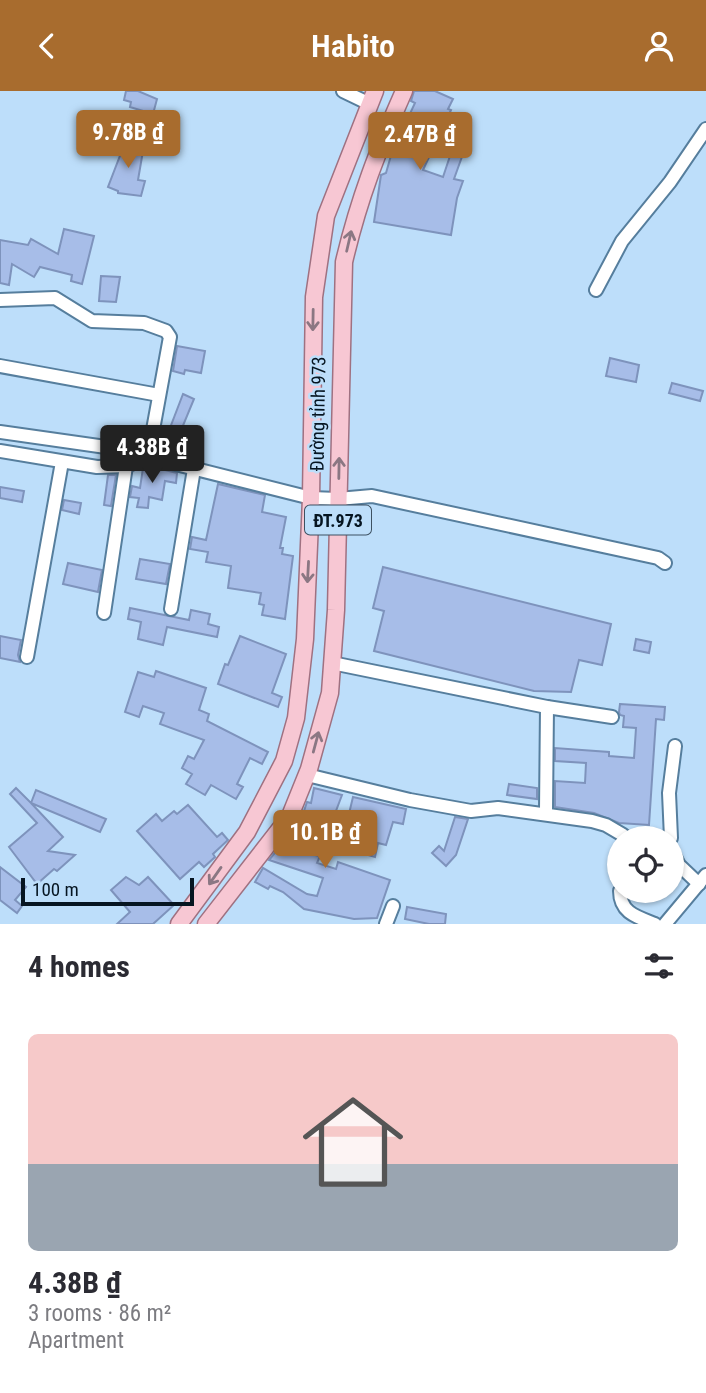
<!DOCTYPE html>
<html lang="en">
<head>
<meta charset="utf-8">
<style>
	body { margin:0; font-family:"Roboto Condensed",sans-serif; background:#f7f7f7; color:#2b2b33; height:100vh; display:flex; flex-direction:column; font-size:26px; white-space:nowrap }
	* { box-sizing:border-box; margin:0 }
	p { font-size:23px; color:#7c7c81 }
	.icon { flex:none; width:38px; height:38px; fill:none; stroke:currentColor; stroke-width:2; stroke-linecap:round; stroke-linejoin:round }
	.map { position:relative; height:833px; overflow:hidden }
	.sheet { display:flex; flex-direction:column; background:#fff; flex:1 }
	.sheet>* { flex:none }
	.fabs { position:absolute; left:607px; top:735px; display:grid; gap:14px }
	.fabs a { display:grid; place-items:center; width:77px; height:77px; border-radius:50%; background:#fff; box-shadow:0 2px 5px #0004; font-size:35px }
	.scale { position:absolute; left:21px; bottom:18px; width:173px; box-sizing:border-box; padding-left:7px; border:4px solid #061521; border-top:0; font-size:19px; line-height:24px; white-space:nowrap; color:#061521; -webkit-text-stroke:5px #bddefa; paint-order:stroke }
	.price { position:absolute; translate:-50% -60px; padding:0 16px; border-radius:7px; background:#a86c2e; color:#fff; font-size:23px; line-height:46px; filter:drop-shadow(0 2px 4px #0008) }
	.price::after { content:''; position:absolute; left:50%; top:42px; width:21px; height:16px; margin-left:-10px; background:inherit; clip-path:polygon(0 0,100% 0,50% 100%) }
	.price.current { background:#222; color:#fff }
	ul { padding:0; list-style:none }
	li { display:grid; align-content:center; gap:14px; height:371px; padding:0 28px }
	li span { display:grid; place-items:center; height:217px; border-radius:10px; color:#555 }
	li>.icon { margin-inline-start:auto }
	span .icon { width:126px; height:126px; fill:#fffc; stroke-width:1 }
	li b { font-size:30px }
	h2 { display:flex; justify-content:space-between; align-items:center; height:84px; padding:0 28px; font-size:30px }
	header { display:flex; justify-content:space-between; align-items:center; height:91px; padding:0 28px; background:#a86c2e; color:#fff; font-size:32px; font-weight:600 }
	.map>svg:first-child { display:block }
	.building { fill:#a7bde8; stroke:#7e93bc; stroke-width:2 }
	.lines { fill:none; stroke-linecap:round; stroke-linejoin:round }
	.minor-casing { stroke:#567e9d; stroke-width:16 }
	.major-casing { stroke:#9f7181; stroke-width:19 }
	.minor { stroke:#fff; stroke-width:12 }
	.major { stroke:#f7c7d3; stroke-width:16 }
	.oneway { stroke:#8b7783 }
	.labels { text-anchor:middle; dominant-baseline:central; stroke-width:5; stroke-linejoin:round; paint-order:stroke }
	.shield { fill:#bddefa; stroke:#3d5162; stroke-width:2 }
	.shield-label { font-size:18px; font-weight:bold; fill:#061521 }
	.street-label { font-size:19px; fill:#061521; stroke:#bddefa }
</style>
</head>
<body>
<header><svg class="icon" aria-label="back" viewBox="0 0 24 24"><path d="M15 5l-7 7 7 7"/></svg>Habito<svg class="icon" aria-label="person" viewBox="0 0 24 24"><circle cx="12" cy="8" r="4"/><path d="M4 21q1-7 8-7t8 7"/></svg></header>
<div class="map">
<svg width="706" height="833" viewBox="0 0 706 833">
	<rect width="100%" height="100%" fill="#bddefa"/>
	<!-- building -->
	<g class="building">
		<path d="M126 0H138L157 8 153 23 130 16 131 11 124 9Z"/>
		<path d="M414 0H435L453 8 448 18 451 19 423 79 443 86 453 56 464 60 454 88 463 90 457 107 451 144 374 131 381 84 386 82 392 61 415 12 411 10Z"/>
		<path d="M118 50 144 54 138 89 145 90 141 105 118 102V100L108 96 121 62 116 61Z"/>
		<path d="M64 138 94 145 82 193 71 190 72 184 40 176 34 186 12 173 9 194 0 192V149L28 154 31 148 58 163Z"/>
		<path d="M101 185 120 186 116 211 99 210Z"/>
		<path d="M177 255 205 260 201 282 185 279 184 283 173 280Z"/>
		<path d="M610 267 639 274 636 291 606 285Z"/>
		<path d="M672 292 703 300 700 310 669 302Z"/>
		<path d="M183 303 194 308 175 354 165 350Z"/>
		<path d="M149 375 177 382 176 392 165 390 162 409 149 406 148 417 137 416 139 407 130 406 132 395 140 397 143 377Z"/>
		<path d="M108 384H116L111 415 104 414Z"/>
		<path d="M218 393 265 404 262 421 286 426 280 457H283L282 463 293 465 285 528 262 524 264 514 259 513 261 502 228 497 231 475 206 471 208 461 190 458 192 446 206 449Z"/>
		<path d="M0 396 24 400 22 411 0 407Z"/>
		<path d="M64 409 81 412 79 423 62 419Z"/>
		<path d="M140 468 170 473 166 493 136 488Z"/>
		<path d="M68 472 102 479 98 501 63 493Z"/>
		<path d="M383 476 611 533 602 574 579 569 571 601 534 600 374 560 384 520 373 517Z"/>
		<path d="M130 517 189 529 191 519 210 523 208 533 219 536 217 546 167 536 163 554 138 548 141 531 128 528Z"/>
		<path d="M0 545 21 549 18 564 20 571 0 567Z"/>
		<path d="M240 545 286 563 272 602 282 606 278 616 218 593 225 573 228 574Z"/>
		<path d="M636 548 651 551 649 562 634 559Z"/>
		<path d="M156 580 206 597 199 619 209 623 207 630 268 661 262 673 250 667 237 693 243 696 236 708 211 694 205 704 186 693 192 683 182 677 188 665 194 668 204 649 160 633 164 622 143 615 139 626 125 621 138 581 154 586Z"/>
		<path d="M620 613 665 616 664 629 656 628 649 734 619 732 594 722 555 716V690L585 692 586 672 555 670V657L609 661V665L634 667 636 637 623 636 624 625 620 624 619 621Z"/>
		<path d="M509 693 537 697V708L507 704Z"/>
		<path d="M16 697 31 712 36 699 106 728 100 741 31 712 63 746 48 760 75 764 57 780 54 778 37 793 9 756 37 732 10 703Z"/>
		<path d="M314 697 342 704 334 725 322 722 317 748 320 749 315 764 320 765 317 772 336 778 338 771 390 789 377 827 354 828 304 818 283 801 270 795 268 798 255 791 263 777 307 803 317 805 323 787 269 769 278 758 281 759 284 749 292 739 297 741 307 711 311 712Z"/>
		<path d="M353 706 406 718 403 733 393 731 386 754 378 752 375 766 341 756Z"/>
		<path d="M188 714 217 746 222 742 228 749 213 763 215 766 204 776 199 771 180 788 137 740 156 723 162 730 174 720 177 723Z"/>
		<path d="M455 726 468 728 456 764 446 775 432 762 439 755 444 760Z"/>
		<path d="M0 776 26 796 15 809 22 815 17 822 0 809Z"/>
		<path d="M126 786 139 794 148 786 174 814 153 833H117L130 821 111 799Z"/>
		<path d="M407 816 446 823 445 833H429L405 828Z"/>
	</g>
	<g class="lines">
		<!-- minor casing -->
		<g class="minor-casing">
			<g id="minor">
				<path d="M343 0 370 13"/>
				<path d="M596 199 622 150 670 91 706 38"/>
				<path d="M0 209 55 207 92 230 144 232 166 240 170 246 148 366"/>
				<path d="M0 275 159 304"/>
				<path d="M0 341 148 362"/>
				<path d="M0 360 97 376 126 375 148 366 311 407 338 408 372 405 658 467 665 472"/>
				<path d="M171 518 194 378"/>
				<path d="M104 522 126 375"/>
				<path d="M27 566 62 371"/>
				<path d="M332 572 547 616 612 626"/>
				<path d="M307 684 410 709 471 720 498 717 592 730 606 734 623 744 624 747"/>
				<path d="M546 719 547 616"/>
				<path d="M671 747 669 702 675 655"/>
				<path d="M672 760 679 774 699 793"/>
				<path d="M620 800C620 822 637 826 655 833"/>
				<path d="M386 833 393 815"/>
				<path d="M665 833 706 784"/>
			</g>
		</g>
		<!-- major casing -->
		<g class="major-casing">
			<g id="major">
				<path d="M179 833 247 741 284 670 296 627 305 548 311 407 314 206 326 125 375 0"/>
				<path d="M206 833 290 725 309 678 330 602 336 519 344 171C359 107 378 59 404 0"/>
			</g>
		</g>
		<!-- minor -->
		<use href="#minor" class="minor"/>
		<!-- major -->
		<use href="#major" class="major"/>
	</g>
	<!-- one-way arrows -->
	<defs><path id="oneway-shaft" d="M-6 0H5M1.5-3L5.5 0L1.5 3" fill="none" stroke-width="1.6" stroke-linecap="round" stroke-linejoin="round" transform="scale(1.75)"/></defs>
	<g class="oneway">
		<use href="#oneway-shaft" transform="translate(349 150) rotate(-77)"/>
		<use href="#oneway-shaft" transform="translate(313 229) rotate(91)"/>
		<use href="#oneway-shaft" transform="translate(339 377) rotate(-89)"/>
		<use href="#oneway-shaft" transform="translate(308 481) rotate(93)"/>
		<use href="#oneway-shaft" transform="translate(316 651) rotate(-75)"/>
		<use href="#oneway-shaft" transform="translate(215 785) rotate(125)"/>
	</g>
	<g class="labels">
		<!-- shield labels -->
		<rect class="shield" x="305" y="414.5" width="66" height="29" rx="5"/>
		<g class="shield-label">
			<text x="338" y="429">ĐT.973</text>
		</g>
		<!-- street labels -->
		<g class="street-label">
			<text transform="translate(318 323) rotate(-89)">Đường tỉnh 973</text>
		</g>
	</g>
</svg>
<div class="fabs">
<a><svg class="icon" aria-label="locate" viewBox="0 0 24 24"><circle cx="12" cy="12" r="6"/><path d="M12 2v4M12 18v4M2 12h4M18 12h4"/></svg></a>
</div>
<div class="scale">100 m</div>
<b class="price" style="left:128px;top:79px">9.78B ₫</b>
<b class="price" style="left:420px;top:81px">2.47B ₫</b>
<b class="price current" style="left:152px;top:394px">4.38B ₫</b>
<b class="price" style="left:325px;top:779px">10.1B ₫</b>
</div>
<section class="sheet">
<h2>4 homes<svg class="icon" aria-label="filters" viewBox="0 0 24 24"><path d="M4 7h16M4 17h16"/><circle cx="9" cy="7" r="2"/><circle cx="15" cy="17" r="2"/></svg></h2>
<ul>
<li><span style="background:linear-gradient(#f6c9c9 60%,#9aa5b1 0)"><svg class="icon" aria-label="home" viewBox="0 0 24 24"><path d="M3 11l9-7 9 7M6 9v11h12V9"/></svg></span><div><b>4.38B ₫</b><p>3 rooms · 86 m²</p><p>Apartment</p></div></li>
</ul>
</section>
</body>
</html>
